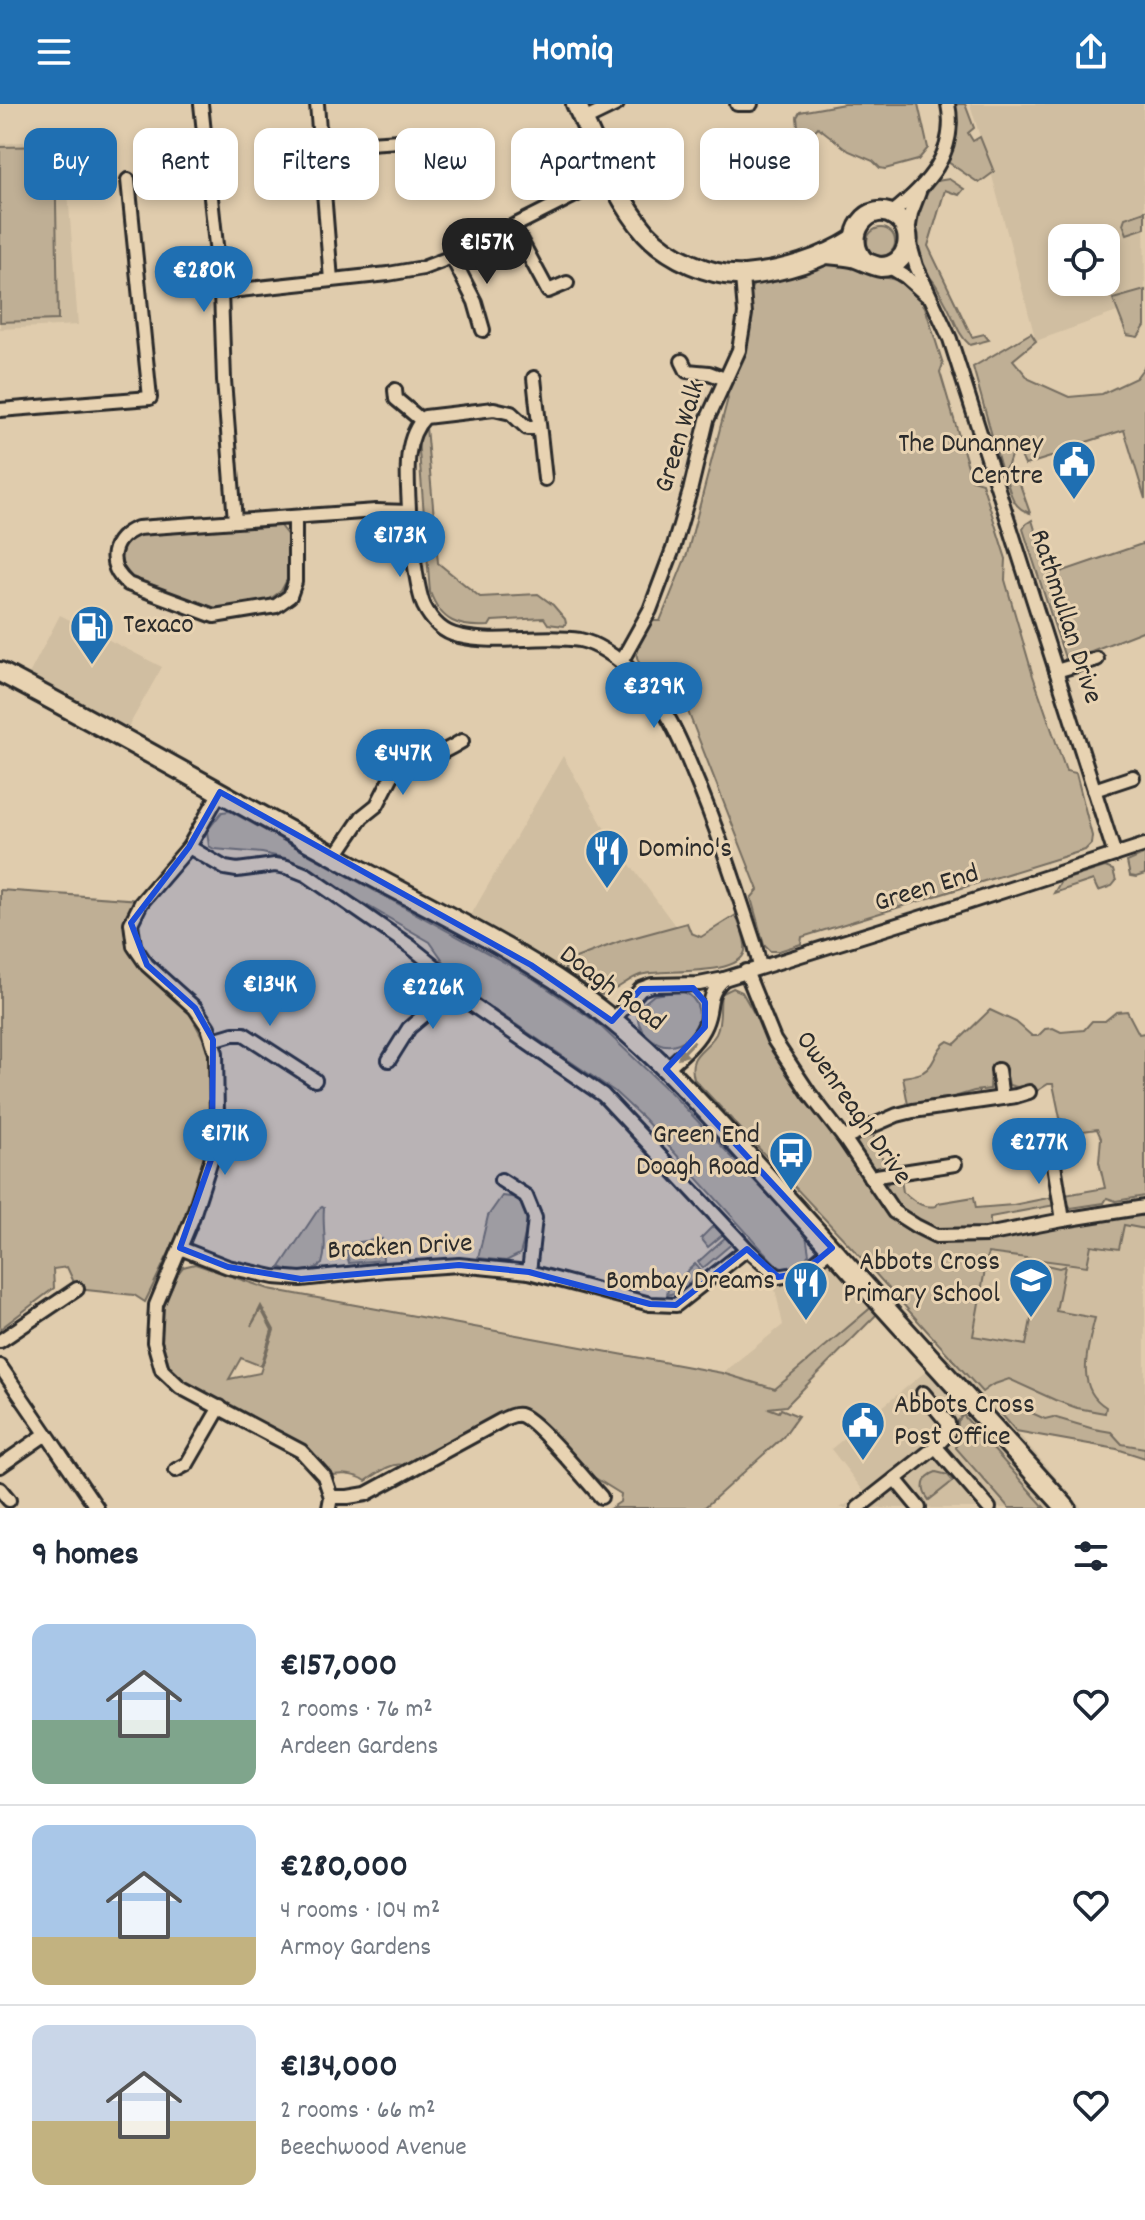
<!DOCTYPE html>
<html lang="en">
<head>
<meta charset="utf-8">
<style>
	body { margin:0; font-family:Dekko,sans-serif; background:#f6f6f7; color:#1f2937; height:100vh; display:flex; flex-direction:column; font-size:30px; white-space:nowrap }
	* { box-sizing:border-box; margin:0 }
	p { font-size:26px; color:#747a83 }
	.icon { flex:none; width:44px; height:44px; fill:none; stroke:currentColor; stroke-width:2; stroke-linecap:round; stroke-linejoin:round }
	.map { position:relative; height:1404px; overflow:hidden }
	.sheet { display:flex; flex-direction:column; background:#fff; flex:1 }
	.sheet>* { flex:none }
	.banner { position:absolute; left:24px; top:24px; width:1098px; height:72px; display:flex; gap:16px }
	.tools { position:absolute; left:1048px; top:120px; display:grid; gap:16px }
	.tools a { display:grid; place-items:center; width:72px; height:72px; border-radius:16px; background:#fff; box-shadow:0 4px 12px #0003; font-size:40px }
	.price { position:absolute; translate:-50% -68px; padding:0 18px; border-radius:28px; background:#1f6fb2; color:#fff; font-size:26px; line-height:52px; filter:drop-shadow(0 2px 4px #0008) }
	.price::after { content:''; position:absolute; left:50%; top:48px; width:24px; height:18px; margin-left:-12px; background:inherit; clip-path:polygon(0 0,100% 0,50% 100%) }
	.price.on { background:#222; color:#fff }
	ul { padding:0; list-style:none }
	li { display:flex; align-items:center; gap:24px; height:200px; padding:0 32px }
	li+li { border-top:2px solid #e0e1e3 }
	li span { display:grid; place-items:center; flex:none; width:224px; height:160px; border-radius:16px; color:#555 }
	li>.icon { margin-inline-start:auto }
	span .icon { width:96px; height:96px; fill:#fffc; stroke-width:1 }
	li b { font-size:34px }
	h2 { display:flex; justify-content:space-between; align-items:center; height:96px; padding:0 32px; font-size:34px }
	.tag { padding:0 28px; border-radius:16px; background:#fff; box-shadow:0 4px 12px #0003; font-size:28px; line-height:72px }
	.tag.on { background:#1f6fb2; color:#fff }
	header { display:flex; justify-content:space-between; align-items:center; height:104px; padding:0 32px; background:#1f6fb2; color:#fff; font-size:36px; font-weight:800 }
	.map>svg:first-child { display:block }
	.built { fill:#d0bea1; fill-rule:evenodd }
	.green { fill:#bfaf95; stroke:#756d60; stroke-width:2; fill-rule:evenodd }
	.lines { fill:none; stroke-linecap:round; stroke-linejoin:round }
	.street-casing { stroke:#2b2b2b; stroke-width:18 }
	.secondary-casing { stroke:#2b2b2b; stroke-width:24 }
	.street { stroke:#e8d3b2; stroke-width:12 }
	.secondary { stroke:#e8d3b2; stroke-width:18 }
	.oneway { fill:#8a7f6e }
	.marked { fill:#1d4ed8; fill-opacity:0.2; stroke:#1d4ed8; stroke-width:6; stroke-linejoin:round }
	.labels { text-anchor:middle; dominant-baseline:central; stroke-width:6; stroke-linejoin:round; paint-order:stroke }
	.street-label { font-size:28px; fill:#2b2b2b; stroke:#e8d3b2 }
	.poi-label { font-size:28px; fill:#2b2b2b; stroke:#e8d3b2; text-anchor:end }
</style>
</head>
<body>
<header><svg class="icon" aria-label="menu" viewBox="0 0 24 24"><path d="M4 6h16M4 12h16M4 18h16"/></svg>Homiq<svg class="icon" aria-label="share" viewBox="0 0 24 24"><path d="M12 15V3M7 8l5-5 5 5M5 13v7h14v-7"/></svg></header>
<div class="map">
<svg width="1145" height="1404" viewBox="0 0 1145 1404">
	<rect width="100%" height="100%" fill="#e0ccad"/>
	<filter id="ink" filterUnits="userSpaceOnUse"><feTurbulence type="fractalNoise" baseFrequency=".0125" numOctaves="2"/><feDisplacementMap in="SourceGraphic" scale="16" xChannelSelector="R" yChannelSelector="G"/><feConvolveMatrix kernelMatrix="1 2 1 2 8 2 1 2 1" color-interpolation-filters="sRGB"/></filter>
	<g filter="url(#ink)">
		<!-- built -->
		<g class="built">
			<path d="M970 0H1143L1145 198 1036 237 992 72ZM1062 134H1106V178H1062Z"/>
			<path d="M64 34 78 221 0 225V40Z"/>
			<path d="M60 511 162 563 126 627 28 572Z"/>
			<path d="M563 652 609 732 676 823 572 878 468 816Z"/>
			<path d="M1145 1113V1344L1002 1310 1082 1404H840L865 1389 831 1345 947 1250 865 1158Z"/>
			<path d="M832 1144 880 1196 775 1285 722 1269 783 1221 771 1167 802 1169Z"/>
		</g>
		<!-- green -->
		<g class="green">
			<path d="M844 0H918L928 44 918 56 885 65 880 64 873 57 849 47 818 23 811 31 798 23 797 13 800 8Z"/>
			<path d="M949 0H965L974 24 968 29 973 37 980 33 994 68 979 79 942 54Z"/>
			<path d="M55 42 58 216 0 218V43Z"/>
			<path d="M949 75 964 85 959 91 945 86 928 142 972 233 984 230 989 236 970 241C957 230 954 213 945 198 941 191 938 183 933 177 929 172 924 167 921 162 903 128 914 104 937 77Z"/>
			<path d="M1145 107V124L1127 130 1123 120 1125 114Z"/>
			<circle cx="881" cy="138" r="14"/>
			<path d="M831 156 851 158 872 170 904 178 913 185 925 203 943 260 940 268 972 376 982 379 1006 455 1005 476 1033 572 1066 667 1076 669 1092 732 1091 740 1085 746 802 833 801 840 779 847H770L764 841 751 794 758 786 678 582 660 584C634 555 628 553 650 517H660L687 450 728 294 725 283 746 239 752 202C747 193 749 187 755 179Z"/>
			<path d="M1145 186V222L1138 233 1127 231 1113 195Z"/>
			<path d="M1031 229 1036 237 1013 256 1029 275 1069 293 1102 290 1136 274 1145 262V395L1124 326 1080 340V344L1025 361 1020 350 1012 348 1008 361 1002 368 973 263Z"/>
			<path d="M426 323 438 459 480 493 538 490 553 501 565 515 566 519 564 522 548 520 544 514 492 517 489 522C459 524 441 518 430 488L418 334Z"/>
			<path d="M1016 369 1030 409C1013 404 1011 391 1006 375L1008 370Z"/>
			<path d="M1032 416 1049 472 1145 439V526L1066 557 1023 425 1026 420Z"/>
			<path d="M268 420 280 422 288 432V474L281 487 266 498 217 505 205 504 140 478 132 473 120 458 125 439 139 430Z"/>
			<path d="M230 707 531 873 596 918 670 988 806 1131 809 1150C801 1163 790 1169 776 1161L644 1015 614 987 474 892 452 869 430 838 285 754 262 749 214 745 209 742 207 727 222 708Z"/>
			<path d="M1145 750V770L1136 773 1130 772 1127 758Z"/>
			<path d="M1105 763 1113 766 1116 777 1112 782 1098 787 1093 776 1054 789 1061 777Z"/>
			<path d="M0 786 140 796 128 821 136 856 189 908 207 942 214 1007 194 1097 145 1198 134 1191 77 1185 67 1163 53 1165 54 1184 0 1225Z"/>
			<path d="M736 811C739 821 747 835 745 847 739 874 660 864 640 871 626 876 616 888 601 891L565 867V858L621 837 687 819 691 829 701 833Z"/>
			<path d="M420 858 433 867 436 877 439 879 428 897 420 902 400 890Z"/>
			<path d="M733 884 742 888 771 939 886 1106C903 1126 925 1136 950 1139L1145 1108V1125L1124 1121 1119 1145 1091 1141 1087 1162 988 1149 973 1232 1026 1241 1042 1160 1059 1164 1065 1162 1056 1207 1095 1214C1088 1243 1074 1284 1106 1303L1105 1309 1077 1304 1055 1296 1009 1275 992 1281 982 1288 865 1158 694 975C687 949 705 948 716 930 722 918 719 903 721 890Z"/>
			<path d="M682 887C722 904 681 964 648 932 639 923 636 916 638 904L654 891Z"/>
			<path d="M990 906 1016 918 1032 932H1038L1045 925 1053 924 1061 928 1084 926 1092 917H1105L1116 908 1127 907 1139 930 1145 929V1092L1116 1097 1107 1094 1104 1099 1071 1104 1066 1097 1065 1091 1105 1084 1099 1058 1101 1034 1097 1025 1076 1028 1060 1014 1053 980H1048L1034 989 1027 981 1017 983 1009 981 1005 962 991 963 990 985 974 987 931 1000 908 1001 903 973C909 972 918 971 923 968 936 961 935 944 948 937L955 940Z"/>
			<path d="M873 1026 876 1048 892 1063C886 1064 878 1067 873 1065 868 1063 866 1059 863 1055 851 1037 856 1036 873 1026Z"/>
			<path d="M901 1075 903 1088C914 1096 921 1105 936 1102L938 1099 974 1093 976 1104 1013 1101 1053 1093 1055 1101 990 1113V1122C944 1132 914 1124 885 1085 887 1076 893 1076 901 1075Z"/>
			<path d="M502 1092 519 1094C532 1109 525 1133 520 1150L506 1157 478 1154 488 1112Z"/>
			<path d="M322 1103 324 1104C322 1125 328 1140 322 1160 311 1169 292 1169 280 1163L318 1106Z"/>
			<path d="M716 1119 726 1128 708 1143 701 1134Z"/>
			<path d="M728 1131 734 1138 703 1164 698 1158Z"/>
			<path d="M382 1135 383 1156 349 1159 346 1147 353 1139Z"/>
			<path d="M195 1160 269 1185 722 1269 775 1285 880 1196 885 1202 786 1302 768 1304 779 1308 781 1305 798 1312 783 1333 704 1404H611L620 1398 621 1390 592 1372 534 1311 522 1305H511L403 1361C391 1358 377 1370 366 1377 353 1368 338 1370 324 1372L304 1344 270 1322 191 1285 170 1264 156 1216 170 1179 183 1163ZM261 1202 274 1226 260 1269 229 1275 241 1254 261 1262 272 1226 261 1205 251 1222Z"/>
			<path d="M695 1160 701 1167 681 1187 667 1191 668 1185Z"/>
			<path d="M998 1299 1012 1300 1045 1315 1053 1313 1094 1325 1111 1328 1122 1340 1145 1344V1354L1117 1345 1016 1327 997 1305Z"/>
			<path d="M963 1311 1045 1404H1009L956 1344 958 1317Z"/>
			<path d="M936 1368 948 1371 953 1377 929 1396C920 1385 922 1373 936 1368Z"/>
		</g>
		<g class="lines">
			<!-- street casing -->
			<g class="street-casing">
				<g id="street">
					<path d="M201 0 221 188 224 276 235 417"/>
					<path d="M317 0 331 176"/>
					<path d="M737 0H751"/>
					<path d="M584 16 617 0"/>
					<path d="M321 42 431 35 440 39 446 56"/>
					<path d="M891 110C927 82 958 49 948 0"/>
					<path d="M513 122 548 187 567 179"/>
					<path d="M908 128 911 109 919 88"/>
					<path d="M909 137 916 162 950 235 1115 751"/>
					<path d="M452 153 475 198 483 226"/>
					<path d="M888 162 906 173 926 191"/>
					<path d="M221 188 388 170 423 164 452 153 611 73"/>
					<path d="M682 257 687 267 709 269 725 275"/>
					<path d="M534 274 545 375"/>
					<path d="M395 286 396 295 421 316"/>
					<path d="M0 306 150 294 128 76"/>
					<path d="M539 324H527L511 309 494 305 425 313C402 336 408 376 409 406 410 427 416 484 424 502 431 516 443 529 459 532 495 541 543 530 580 536 600 540 622 558 636 571 664 598 680 635 694 670 718 726 736 783 755 841L760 863"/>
					<path d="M295 413V478L290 492 276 502 214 512 128 480C105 461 110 434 138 424L376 407 409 408"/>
					<path d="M621 558 650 506 673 445 690 387 707 316 739 246 745 210 742 172"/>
					<path d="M1056 567 1097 555"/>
					<path d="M1094 686 1133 673"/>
					<path d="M220 688 189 743 141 799 131 819 134 842 147 861 195 904 208 923 216 949 217 1013 212 1053 192 1115 156 1201 154 1238 162 1266 180 1283 301 1347 324 1372 331 1393 329 1404"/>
					<path d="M189 743 225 764 237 766 275 761 287 763 307 771 411 843 442 868 458 891 603 991 747 1145 778 1173 802 1169 832 1144"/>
					<path d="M335 753 362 713 377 701 402 652C429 656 439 651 462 637"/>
					<path d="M746 867 774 936 809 989 844 1034 894 1108 916 1122 936 1132 986 1131 1063 1116 1145 1103"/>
					<path d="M612 917 641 885 652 881 699 880 724 875 945 806 1145 741"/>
					<path d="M213 936 233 930H244L315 976"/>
					<path d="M389 956 409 924 429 907 449 880"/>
					<path d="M666 965C680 952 698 938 705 921 714 901 705 893 724 875"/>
					<path d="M998 966 1002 994"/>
					<path d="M844 1034 897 1011 913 1007 1016 992 1029 988"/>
					<path d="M1051 1042 1063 1116"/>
					<path d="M870 1073 955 1060"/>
					<path d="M501 1076 526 1092 535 1114 529 1168"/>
					<path d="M180 1144 228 1163 274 1173 301 1175 385 1166 459 1161 529 1168 650 1200 676 1201 747 1145"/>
					<path d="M0 1237 77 1185"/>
					<path d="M0 1262 97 1404"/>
					<path d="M935 1342 989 1404"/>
					<path d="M0 1362 46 1330"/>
					<path d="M176 1366 187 1360 220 1303"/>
					<path d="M895 1375 919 1404"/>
					<path d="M0 1385 9 1396"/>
					<path d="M331 1393H348L366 1390 502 1316C508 1313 514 1310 520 1311 536 1315 587 1378 601 1393"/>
					<path d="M858 1404 933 1345 948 1330V1319L923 1289"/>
				</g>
			</g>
			<!-- secondary casing -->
			<g class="secondary-casing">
				<g id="secondary">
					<path d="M576 0C597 43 615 93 646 129 668 153 712 174 745 171 782 168 823 155 854 135"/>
					<path d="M826 150C835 151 843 151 852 153 862 155 871 162 881 163 908 163 917 128 896 113 869 94 841 132 864 157"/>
					<path d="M0 568C113 627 223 691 335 752 423 801 517 843 597 904 641 937 679 977 716 1017L1066 1404"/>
				</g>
			</g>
			<!-- street -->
			<use href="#street" class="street"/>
			<!-- secondary -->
			<use href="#secondary" class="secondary"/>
		</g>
		<!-- one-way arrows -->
		<defs><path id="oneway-solid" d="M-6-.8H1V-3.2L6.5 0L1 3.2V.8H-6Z" transform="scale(2)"/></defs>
		<use class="oneway" href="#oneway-solid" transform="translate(686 946) rotate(134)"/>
	</g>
	<!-- marked area -->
	<path class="marked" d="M220 688 531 861 612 917 641 885 693 884 705 898V923L666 965 832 1144 802 1169 778 1173 747 1145 676 1201 650 1200 529 1168 459 1161 301 1175 228 1163 180 1144 212 1053 213 936 195 904 147 861 131 819 189 743Z"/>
	<!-- icons -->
	<defs>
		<g id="civic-pin" transform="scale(2.3)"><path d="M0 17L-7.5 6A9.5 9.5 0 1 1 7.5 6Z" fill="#1f6fb2" stroke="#e8d3b2"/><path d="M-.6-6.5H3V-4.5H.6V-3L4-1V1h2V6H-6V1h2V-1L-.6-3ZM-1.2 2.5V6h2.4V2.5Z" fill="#fff"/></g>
		<g id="fuel-pin" transform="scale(2.3)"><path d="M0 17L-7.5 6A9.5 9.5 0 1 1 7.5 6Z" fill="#1f6fb2" stroke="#e8d3b2"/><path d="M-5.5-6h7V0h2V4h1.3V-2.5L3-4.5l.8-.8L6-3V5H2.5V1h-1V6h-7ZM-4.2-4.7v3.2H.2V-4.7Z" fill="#fff"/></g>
		<g id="restaurant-pin" transform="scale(2.3)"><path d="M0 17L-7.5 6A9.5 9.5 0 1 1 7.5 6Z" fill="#1f6fb2" stroke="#e8d3b2"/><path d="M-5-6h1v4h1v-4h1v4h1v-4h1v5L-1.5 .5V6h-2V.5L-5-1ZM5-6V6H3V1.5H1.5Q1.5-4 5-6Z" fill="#fff"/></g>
		<g id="bus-pin" transform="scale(2.3)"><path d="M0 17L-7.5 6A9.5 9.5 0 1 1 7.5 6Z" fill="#1f6fb2" stroke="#e8d3b2"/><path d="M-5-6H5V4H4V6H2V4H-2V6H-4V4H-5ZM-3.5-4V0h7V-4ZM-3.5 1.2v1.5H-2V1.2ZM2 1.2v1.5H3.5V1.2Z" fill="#fff"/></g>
		<g id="school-pin" transform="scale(2.3)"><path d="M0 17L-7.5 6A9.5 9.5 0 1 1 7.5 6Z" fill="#1f6fb2" stroke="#e8d3b2"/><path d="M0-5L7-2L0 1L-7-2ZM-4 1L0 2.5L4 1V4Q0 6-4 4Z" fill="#fff"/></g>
	</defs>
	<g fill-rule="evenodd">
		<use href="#civic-pin" x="1074" y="358"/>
		<use href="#fuel-pin" x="92" y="523"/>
		<use href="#restaurant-pin" x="607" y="747"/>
		<use href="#bus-pin" x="791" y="1049"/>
		<use href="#school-pin" x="1031" y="1176"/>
		<use href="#restaurant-pin" x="806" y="1179"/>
		<use href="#civic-pin" x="863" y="1319"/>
	</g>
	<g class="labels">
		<!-- street labels -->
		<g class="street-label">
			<text transform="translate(682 333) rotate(-73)">Green Walk</text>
			<text transform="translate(1064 513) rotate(72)">Rathmullan Drive</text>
			<text transform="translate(927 786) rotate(-17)">Green End</text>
			<text transform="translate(611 886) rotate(37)">Doagh Road</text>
			<text transform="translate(852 1005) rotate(55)">Owenreagh Drive</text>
			<text transform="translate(400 1145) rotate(-3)">Bracken Drive</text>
		</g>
		<!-- poi labels -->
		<g class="poi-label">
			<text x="1043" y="342">The Dunanney<tspan x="1043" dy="32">Centre</tspan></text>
			<text x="123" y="523" text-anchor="start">Texaco</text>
			<text x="638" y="747" text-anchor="start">Domino's</text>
			<text x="760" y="1033">Green End<tspan x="760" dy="32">Doagh Road</tspan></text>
			<text x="1000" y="1160">Abbots Cross<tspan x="1000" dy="32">Primary School</tspan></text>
			<text x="775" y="1179">Bombay Dreams</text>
			<text x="894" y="1303" text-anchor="start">Abbots Cross<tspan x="894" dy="32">Post Office</tspan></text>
		</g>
	</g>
</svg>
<div class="tools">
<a><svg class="icon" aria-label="locate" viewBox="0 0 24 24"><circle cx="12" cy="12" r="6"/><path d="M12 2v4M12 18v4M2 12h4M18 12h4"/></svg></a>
</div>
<b class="price on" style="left:487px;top:182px">€157K</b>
<b class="price" style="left:204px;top:210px">€280K</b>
<b class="price" style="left:400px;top:475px">€173K</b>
<b class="price" style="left:654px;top:626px">€329K</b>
<b class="price" style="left:403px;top:693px">€447K</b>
<b class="price" style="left:270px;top:924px">€134K</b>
<b class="price" style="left:433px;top:927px">€226K</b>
<b class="price" style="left:225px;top:1073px">€171K</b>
<b class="price" style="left:1039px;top:1082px">€277K</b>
<div class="banner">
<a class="tag on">Buy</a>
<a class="tag">Rent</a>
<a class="tag">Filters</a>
<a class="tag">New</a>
<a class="tag">Apartment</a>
<a class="tag">House</a>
</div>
</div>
<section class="sheet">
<h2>9 homes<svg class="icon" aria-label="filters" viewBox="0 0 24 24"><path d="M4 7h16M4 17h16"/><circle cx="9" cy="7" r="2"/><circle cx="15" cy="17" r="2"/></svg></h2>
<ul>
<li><span style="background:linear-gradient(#a9c7e8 60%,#7fa58c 0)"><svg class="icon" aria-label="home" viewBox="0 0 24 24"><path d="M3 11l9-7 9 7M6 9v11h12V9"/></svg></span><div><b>€157,000</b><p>2 rooms · 76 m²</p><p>Ardeen Gardens</p></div><svg class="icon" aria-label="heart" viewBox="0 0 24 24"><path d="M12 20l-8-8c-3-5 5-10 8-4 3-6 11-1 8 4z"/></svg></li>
<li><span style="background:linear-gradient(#a9c7e8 70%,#c2b280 0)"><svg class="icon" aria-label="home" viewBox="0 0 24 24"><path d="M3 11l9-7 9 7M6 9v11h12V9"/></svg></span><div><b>€280,000</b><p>4 rooms · 104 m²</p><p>Armoy Gardens</p></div><svg class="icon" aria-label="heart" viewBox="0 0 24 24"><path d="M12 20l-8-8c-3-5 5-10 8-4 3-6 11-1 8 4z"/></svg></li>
<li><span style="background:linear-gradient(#c9d6e8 60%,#c2b280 0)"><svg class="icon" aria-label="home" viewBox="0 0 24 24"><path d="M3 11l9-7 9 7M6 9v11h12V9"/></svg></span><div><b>€134,000</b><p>2 rooms · 66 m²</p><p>Beechwood Avenue</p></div><svg class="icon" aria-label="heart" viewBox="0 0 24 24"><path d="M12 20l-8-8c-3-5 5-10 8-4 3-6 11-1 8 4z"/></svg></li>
</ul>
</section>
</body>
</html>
